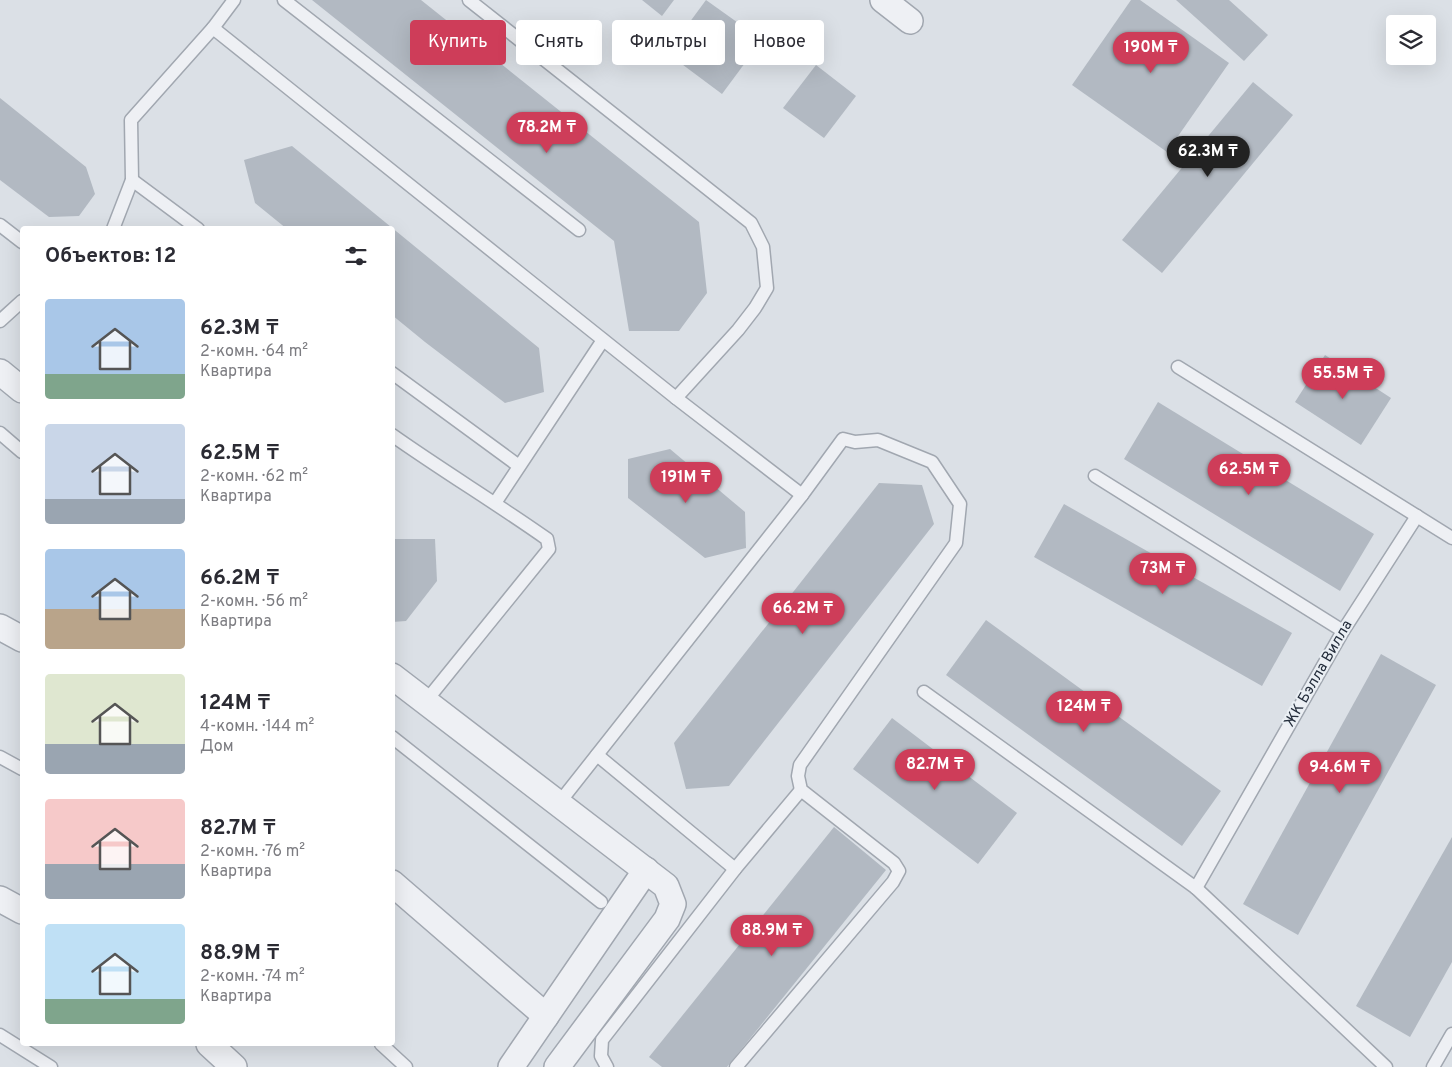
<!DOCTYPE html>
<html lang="ru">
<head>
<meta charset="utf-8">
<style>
	body { margin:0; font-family:Overpass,sans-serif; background:#f7f7f7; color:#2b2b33; height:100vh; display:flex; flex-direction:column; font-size:19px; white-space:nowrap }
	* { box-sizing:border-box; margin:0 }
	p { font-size:16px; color:#7c7c81 }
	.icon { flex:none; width:28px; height:28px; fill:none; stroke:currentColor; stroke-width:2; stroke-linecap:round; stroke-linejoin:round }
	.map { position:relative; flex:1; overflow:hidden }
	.side { position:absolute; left:20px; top:226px; width:375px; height:820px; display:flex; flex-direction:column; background:#fff; border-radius:5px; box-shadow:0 5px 20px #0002 }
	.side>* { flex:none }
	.hud { position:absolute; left:410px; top:20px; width:475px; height:45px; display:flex; gap:10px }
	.buttons { position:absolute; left:1386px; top:15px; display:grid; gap:10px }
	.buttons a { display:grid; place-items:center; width:50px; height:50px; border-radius:5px; background:#fff; box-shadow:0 5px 20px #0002; font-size:25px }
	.price { position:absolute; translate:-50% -42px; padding:0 11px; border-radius:18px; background:#ce3d59; color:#fff; font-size:16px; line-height:32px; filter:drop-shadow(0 1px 2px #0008) }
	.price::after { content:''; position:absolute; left:50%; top:30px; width:15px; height:11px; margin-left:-8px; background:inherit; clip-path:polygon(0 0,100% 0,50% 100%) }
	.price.selected { background:#222; color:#fff }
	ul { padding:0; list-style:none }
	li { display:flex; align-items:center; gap:15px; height:125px; padding:0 25px }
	li span { display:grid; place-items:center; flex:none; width:140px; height:100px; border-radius:5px; color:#555 }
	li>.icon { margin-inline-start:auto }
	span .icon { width:60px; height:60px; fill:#fffc; stroke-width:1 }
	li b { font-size:21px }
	h2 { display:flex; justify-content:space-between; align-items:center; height:60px; padding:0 25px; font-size:21px }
	.chip { padding:0 18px; border-radius:5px; background:#fff; box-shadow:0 5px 20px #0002; font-size:18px; line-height:45px }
	.chip.selected { background:#ce3d59; color:#fff }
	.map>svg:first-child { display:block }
	.building { fill:#b2b9c2 }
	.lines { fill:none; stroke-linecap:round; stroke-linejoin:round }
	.service-casing { stroke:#a1a7b0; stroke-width:15 }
	.minor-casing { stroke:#a1a7b0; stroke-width:28 }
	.service { stroke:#eef0f4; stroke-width:12 }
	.minor { stroke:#eef0f4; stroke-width:25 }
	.labels { text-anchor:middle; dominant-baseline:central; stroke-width:4; stroke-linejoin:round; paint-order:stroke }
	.street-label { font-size:15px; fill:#252e3c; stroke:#eaeff4 }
</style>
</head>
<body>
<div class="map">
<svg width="1452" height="1067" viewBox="0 0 1452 1067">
	<rect width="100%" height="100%" fill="#dbe0e6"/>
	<!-- building -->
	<g class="building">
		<path d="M312 0H421L699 222 707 293 679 331H629L614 241Z"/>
		<path d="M642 0H674L662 16Z"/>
		<path d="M706 0 762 40 722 94 667 53Z"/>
		<path d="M1131 0H1140L1229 63 1167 152 1072 85Z"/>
		<path d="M1176 0H1229L1268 35 1244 61Z"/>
		<path d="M816 65 856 96 824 138 783 108Z"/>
		<path d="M1253 82 1293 115 1162 273 1122 240Z"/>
		<path d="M0 98 86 167 95 194 79 216 49 217 0 180Z"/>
		<path d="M292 146 539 348 544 392 505 403 425 342 392 315V229H287L255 203 244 160Z"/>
		<path d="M1325 355 1391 398 1361 445 1295 402Z"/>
		<path d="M1158 402 1374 534 1340 591 1124 459Z"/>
		<path d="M670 449 745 512 746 548 705 558 628 498V459Z"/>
		<path d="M879 483 922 485 934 524 729 786 686 789 674 743Z"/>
		<path d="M1064 504 1292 633 1262 686 1034 557Z"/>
		<path d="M392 539H435L437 581 406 621 392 622Z"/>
		<path d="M986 620 1221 791 1182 846 946 675Z"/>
		<path d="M1381 654 1436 685 1298 935 1243 904Z"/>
		<path d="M892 718 1017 813 978 864 853 769Z"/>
		<path d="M834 827 886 870 727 1067H662L649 1057Z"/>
		<path d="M1452 837V962L1410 1037 1356 1006Z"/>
	</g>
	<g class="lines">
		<!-- service casing -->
		<g class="service-casing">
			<g id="service">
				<path d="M284 0 579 230"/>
				<path d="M469 0 751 223 763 247 767 288 755 308 738 330 676 398"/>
				<path d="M213 28 234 0"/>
				<path d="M132 180 198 229"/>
				<path d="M0 225 22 242"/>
				<path d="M113 229 132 180 131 120 213 28 676 398 802 495"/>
				<path d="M0 321 22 301"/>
				<path d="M1178 367 1452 538"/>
				<path d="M392 373 519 466"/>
				<path d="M0 433 22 452"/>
				<path d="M392 435C443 471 496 503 547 539L549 549 426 701"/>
				<path d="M1095 476 1343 631"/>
				<path d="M495 503 603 340"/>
				<path d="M924 692 1196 888 1386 1067"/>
				<path d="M392 737 601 902"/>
				<path d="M597 755 735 869"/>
				<path d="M0 757 22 769"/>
				<path d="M559 803 802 495 843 439 855 442 878 440 932 462 960 504 956 543 800 765 798 776 801 790 894 863 899 871 893 882 736 1067"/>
				<path d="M1196 888 1343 631 1417 516"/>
				<path d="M0 1035 51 1067"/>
				<path d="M381 1044 406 1067"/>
				<path d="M607 1067 601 1056 602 1040 735 869 801 790"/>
				<path d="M1433 1067 1452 1034"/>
			</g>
		</g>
		<!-- minor casing -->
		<g class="minor-casing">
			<g id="minor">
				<path d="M883 0 910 21"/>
				<path d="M0 372 22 390"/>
				<path d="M0 627 22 639"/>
				<path d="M392 676 666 886 673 904 667 919 557 1067"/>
				<path d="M392 883 546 1016"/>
				<path d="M0 899 22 911"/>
				<path d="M209 1044 234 1067"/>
				<path d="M511 1067 646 870"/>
			</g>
		</g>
		<!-- service -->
		<use href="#service" class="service"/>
		<!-- minor -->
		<use href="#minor" class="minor"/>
	</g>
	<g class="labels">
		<!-- street labels -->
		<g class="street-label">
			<text transform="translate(1319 674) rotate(-60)">ЖК Бэлла Вилла</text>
		</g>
	</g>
</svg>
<div class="buttons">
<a><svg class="icon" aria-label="layers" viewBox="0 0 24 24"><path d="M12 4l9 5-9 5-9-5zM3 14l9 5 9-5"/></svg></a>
</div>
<b class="price" style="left:1151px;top:74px">190M ₸</b>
<b class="price" style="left:547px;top:154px">78.2M ₸</b>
<b class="price selected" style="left:1208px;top:178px">62.3M ₸</b>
<b class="price" style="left:1343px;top:400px">55.5M ₸</b>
<b class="price" style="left:1249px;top:496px">62.5M ₸</b>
<b class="price" style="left:686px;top:504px">191M ₸</b>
<b class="price" style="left:1163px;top:595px">73M ₸</b>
<b class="price" style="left:803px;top:635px">66.2M ₸</b>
<b class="price" style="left:1084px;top:733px">124M ₸</b>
<b class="price" style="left:935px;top:791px">82.7M ₸</b>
<b class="price" style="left:1340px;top:794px">94.6M ₸</b>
<b class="price" style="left:772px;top:957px">88.9M ₸</b>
<div class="hud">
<a class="chip selected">Купить</a>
<a class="chip">Снять</a>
<a class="chip">Фильтры</a>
<a class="chip">Новое</a>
</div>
<section class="side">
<h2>Объектов: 12<svg class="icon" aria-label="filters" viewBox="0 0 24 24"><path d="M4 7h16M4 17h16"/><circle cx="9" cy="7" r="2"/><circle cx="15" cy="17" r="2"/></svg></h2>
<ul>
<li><span style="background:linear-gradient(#a9c7e8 75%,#7fa58c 0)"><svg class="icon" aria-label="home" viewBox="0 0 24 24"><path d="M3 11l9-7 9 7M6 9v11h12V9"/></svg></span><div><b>62.3M ₸</b><p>2-комн. · 64 m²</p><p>Квартира</p></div></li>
<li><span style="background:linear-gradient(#c9d6e8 75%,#9aa5b1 0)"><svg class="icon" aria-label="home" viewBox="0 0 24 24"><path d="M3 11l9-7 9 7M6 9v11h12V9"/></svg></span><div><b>62.5M ₸</b><p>2-комн. · 62 m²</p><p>Квартира</p></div></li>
<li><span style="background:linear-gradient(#a9c7e8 60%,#b9a48a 0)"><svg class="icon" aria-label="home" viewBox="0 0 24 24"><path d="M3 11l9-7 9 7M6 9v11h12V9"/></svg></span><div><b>66.2M ₸</b><p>2-комн. · 56 m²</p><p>Квартира</p></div></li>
<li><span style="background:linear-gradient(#dfe7d0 70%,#9aa5b1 0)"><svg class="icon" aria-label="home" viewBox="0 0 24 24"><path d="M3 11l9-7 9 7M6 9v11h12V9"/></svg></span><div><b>124M ₸</b><p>4-комн. · 144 m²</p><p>Дом</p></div></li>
<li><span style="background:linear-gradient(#f6c9c9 65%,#9aa5b1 0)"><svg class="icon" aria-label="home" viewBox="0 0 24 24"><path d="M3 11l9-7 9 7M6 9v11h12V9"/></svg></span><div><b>82.7M ₸</b><p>2-комн. · 76 m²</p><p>Квартира</p></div></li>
<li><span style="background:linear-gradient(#bfe0f5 75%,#7fa58c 0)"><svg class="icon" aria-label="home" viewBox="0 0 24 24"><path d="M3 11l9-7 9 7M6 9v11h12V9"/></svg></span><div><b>88.9M ₸</b><p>2-комн. · 74 m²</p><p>Квартира</p></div></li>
</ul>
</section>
</div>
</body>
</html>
